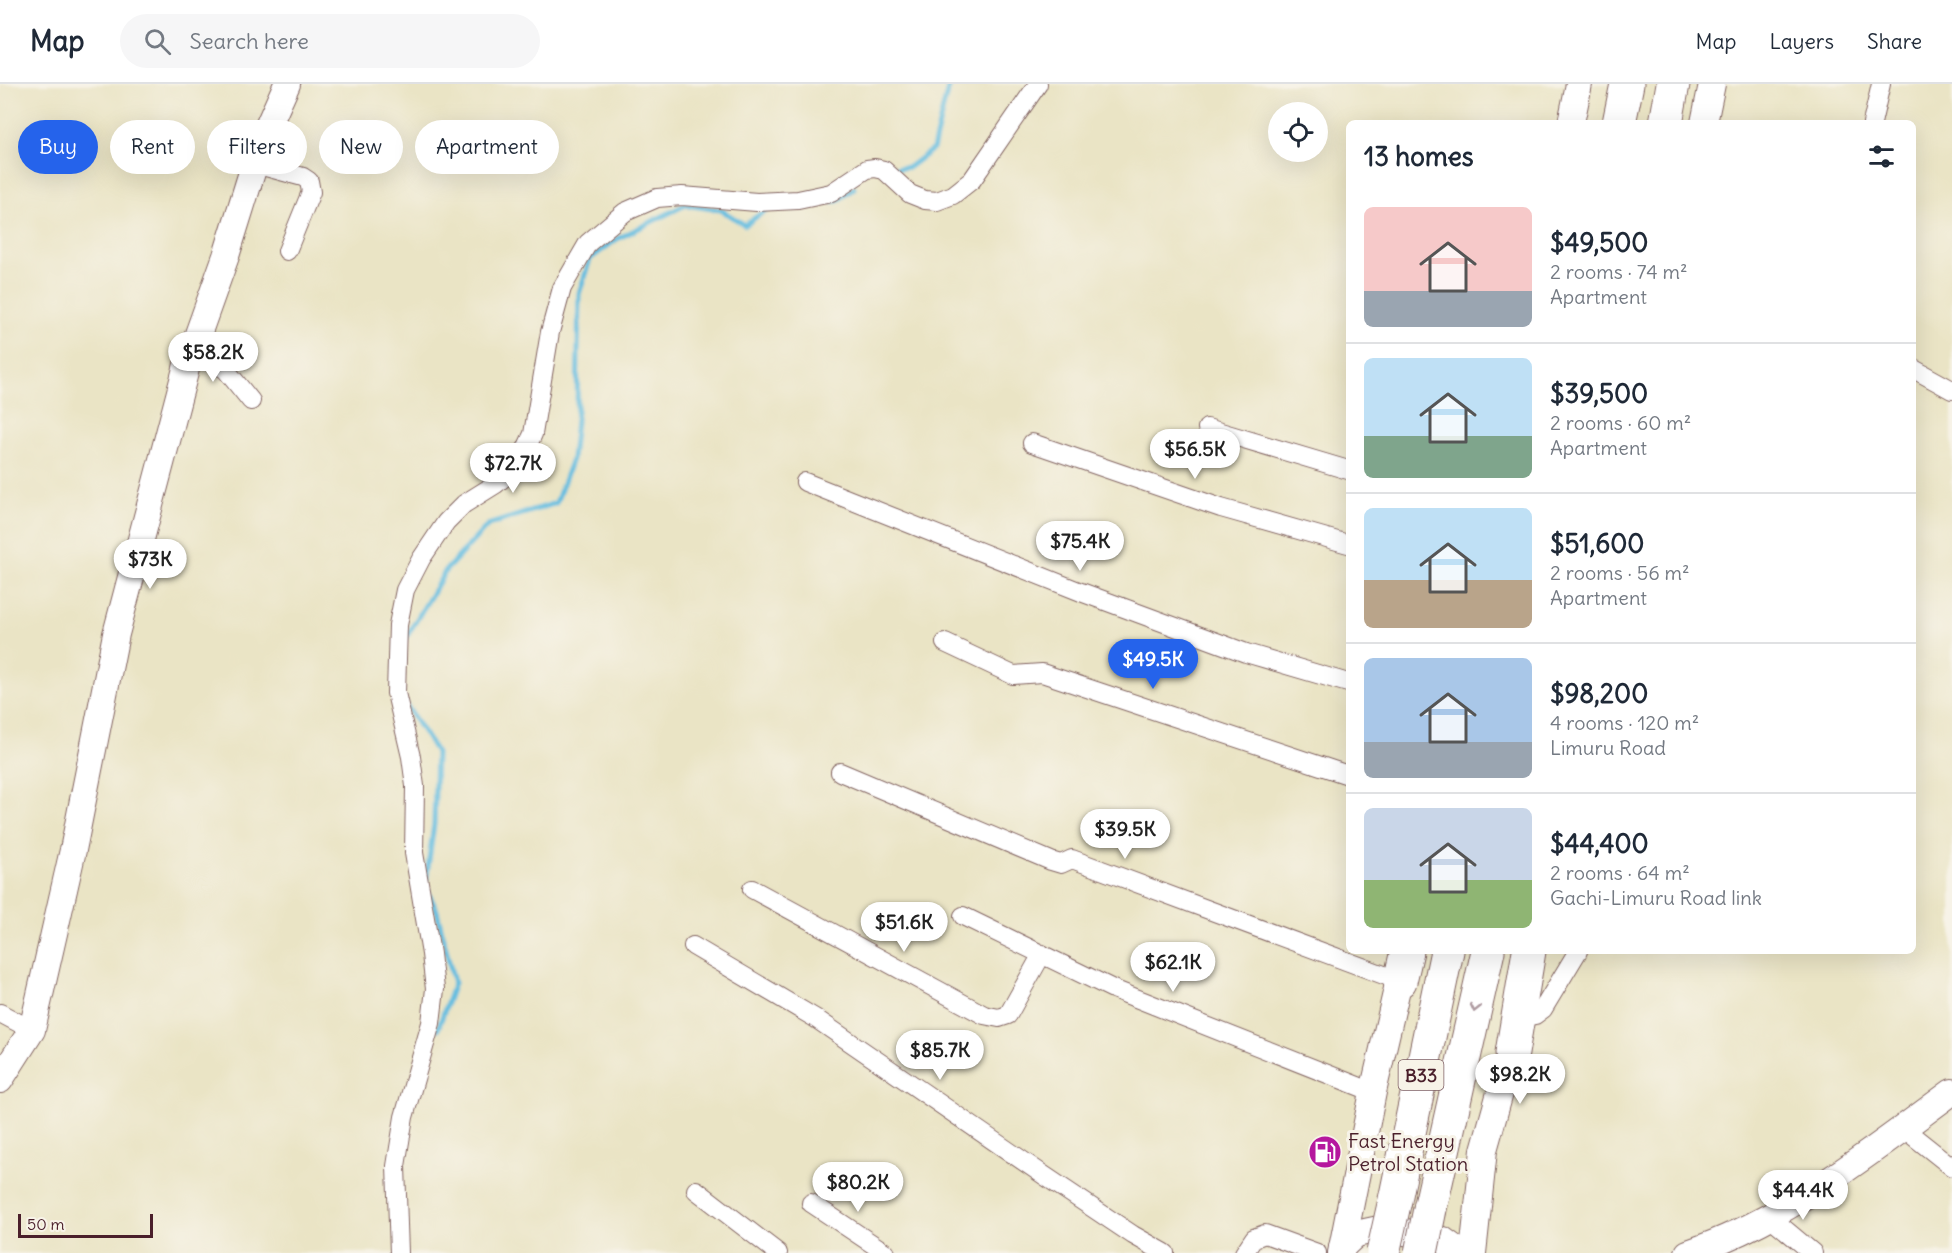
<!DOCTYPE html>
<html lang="en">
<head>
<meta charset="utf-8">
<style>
	body { margin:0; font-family:Delius,sans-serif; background:#f6f6f7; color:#1f2937; height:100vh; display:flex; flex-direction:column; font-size:22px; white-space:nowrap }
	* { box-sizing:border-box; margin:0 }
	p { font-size:20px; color:#747a83 }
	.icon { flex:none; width:33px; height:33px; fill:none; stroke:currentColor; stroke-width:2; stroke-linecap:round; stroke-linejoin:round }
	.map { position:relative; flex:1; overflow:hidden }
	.panel { position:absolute; left:1346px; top:36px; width:570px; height:834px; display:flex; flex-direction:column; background:#fff; border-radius:9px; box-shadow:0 6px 24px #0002 }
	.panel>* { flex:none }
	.hud { position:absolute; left:18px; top:36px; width:570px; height:54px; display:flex; gap:12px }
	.tools { position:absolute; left:1268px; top:18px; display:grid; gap:12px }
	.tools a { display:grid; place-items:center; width:60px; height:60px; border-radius:50%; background:#fff; box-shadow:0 6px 24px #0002; font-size:30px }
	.scale { position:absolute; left:18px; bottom:15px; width:135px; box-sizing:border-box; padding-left:6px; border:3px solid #4a1f2b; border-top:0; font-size:16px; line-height:21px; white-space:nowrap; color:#4a1f2b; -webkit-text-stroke:4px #f7f3e8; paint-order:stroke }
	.price { position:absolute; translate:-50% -51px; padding:0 14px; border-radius:21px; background:#fff; color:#222; font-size:20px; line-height:39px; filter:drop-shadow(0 2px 3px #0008) }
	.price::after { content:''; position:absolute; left:50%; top:36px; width:18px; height:14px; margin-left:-9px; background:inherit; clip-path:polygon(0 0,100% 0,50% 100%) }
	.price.current { background:#2563eb; color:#fff }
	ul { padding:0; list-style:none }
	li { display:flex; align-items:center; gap:18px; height:150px; padding:0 18px }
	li+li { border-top:2px solid #e0e1e3 }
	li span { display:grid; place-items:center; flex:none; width:168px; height:120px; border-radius:9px; color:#555 }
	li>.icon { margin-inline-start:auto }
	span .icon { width:72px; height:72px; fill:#fffc; stroke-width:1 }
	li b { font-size:26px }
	h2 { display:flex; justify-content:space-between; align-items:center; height:72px; padding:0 18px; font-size:26px }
	.tag { padding:0 21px; border-radius:27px; background:#fff; box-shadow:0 6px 24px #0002; font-size:21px; line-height:54px }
	.tag.current { background:#2563eb; color:#fff }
	header { display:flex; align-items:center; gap:36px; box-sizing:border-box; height:84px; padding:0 30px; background:#fff; border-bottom:2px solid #e0e1e3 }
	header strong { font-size:28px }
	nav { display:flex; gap:33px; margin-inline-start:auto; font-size:21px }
	.search { width:420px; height:54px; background:#f6f6f7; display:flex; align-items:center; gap:15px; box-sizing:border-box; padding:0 21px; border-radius:33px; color:#747a83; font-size:22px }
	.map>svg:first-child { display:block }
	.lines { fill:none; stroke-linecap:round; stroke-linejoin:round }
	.stream { stroke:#63bde0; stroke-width:5 }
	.street-casing { stroke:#826461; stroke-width:20 }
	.secondary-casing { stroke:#826461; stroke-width:28 }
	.highway-casing { stroke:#826461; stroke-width:35 }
	.street { stroke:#fff; stroke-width:18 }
	.secondary { stroke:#fff; stroke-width:26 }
	.highway { stroke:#fff; stroke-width:33 }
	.highway-bridge-casing { stroke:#826461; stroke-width:35; stroke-linecap:butt }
	.highway-bridge { stroke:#fff; stroke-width:33 }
	.oneway { stroke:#ae9aa0 }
	.labels { text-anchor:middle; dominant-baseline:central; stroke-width:6; stroke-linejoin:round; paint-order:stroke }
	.shield { fill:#f7f3e8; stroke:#7e5f64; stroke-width:1.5 }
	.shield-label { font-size:18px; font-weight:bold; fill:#4a1f2b }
	.poi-label { font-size:20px; fill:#4a1f2b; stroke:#f7f3e8; text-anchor:start }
</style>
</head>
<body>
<header>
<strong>Map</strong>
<div class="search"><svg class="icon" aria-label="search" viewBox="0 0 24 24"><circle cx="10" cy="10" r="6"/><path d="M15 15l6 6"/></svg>Search here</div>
<nav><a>Map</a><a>Layers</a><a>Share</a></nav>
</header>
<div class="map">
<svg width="1952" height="1169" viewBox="0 0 1952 1169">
	<rect width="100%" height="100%" fill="#f7f3e8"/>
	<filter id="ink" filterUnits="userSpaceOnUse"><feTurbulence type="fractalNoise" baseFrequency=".0167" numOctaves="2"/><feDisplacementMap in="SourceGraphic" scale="12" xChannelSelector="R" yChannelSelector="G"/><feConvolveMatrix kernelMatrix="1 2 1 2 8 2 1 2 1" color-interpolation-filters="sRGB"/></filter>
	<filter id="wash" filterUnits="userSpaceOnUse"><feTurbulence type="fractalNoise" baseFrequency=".008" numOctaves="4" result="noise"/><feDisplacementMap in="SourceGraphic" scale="24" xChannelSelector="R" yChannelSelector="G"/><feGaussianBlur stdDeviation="1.35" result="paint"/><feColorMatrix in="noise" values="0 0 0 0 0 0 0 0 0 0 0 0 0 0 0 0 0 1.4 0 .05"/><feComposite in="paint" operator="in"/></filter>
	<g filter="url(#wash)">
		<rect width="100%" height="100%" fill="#eae4c5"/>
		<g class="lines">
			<!-- stream -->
			<g class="stream">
				<path d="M891 85 909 83 933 65 949 0"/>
				<path d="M829 117H837L854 104"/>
				<path d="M404 557 446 486 488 441 556 419 572 375 577 327 579 210 590 175 617 155 685 121 721 126 745 141 770 123"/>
				<path d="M406 621 436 668 434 740 426 797"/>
				<path d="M428 808 437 827 454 899 438 945"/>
			</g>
		</g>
	</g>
	<g filter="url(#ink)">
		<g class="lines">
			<!-- street casing -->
			<g class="street-casing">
				<g id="street">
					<path d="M1872 39 1881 0"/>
					<path d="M255 80 303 93 309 97 311 108 287 167"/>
					<path d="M193 264 226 286 251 317"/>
					<path d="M1912 284 1952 306"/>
					<path d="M1207 344 1348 386"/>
					<path d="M1032 359 1221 424 1348 460"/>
					<path d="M805 398 1081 508 1246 569 1348 599"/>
					<path d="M945 559 1013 591 1042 589 1348 691"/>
					<path d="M840 688 1051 777 1061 780 1072 775 1400 897"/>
					<path d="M752 805 984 931 999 934 1008 931 1042 870"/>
					<path d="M963 832 1113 905 1373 1008"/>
					<path d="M693 862 815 934 1045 1092 1133 1151 1165 1169"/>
					<path d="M0 929 32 946"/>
					<path d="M1520 934 1535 931 1543 925 1578 867"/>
					<path d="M1903 1044 1952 1083"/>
					<path d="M696 1106 778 1169"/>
					<path d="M811 1119 886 1169"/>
					<path d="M1770 1133 1813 1169"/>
					<path d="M399 1169 396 1082 404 1033 431 939 435 905 431 870 414 769 415 702 411 673 396 609 398 541 405 506 421 475 446 438 464 420 496 400 518 382 533 350 550 248 562 204 588 159 625 128 657 114 682 112 757 118 798 116 831 109 867 85 875 84 884 86 910 110 925 116 937 117 953 111 972 96 1038 0"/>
					<path d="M1244 1169 1254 1154 1265 1150 1317 1169"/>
				</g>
			</g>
			<!-- secondary casing -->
			<g class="secondary-casing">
				<g id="secondary">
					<path d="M1571 39 1579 0"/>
					<path d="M1704 39 1712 0"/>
					<path d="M0 996 32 946 73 766 116 550 187 281 226 172 262 56 287 0"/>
					<path d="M1342 1163 1356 1150 1379 1145 1413 1149 1443 1156 1461 1169"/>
					<path d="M1341 1169 1373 1008 1403 879"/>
					<path d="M1473 1169 1484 1066 1516 952"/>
					<path d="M1688 1169C1787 1135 1869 1069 1952 1008"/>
				</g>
			</g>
			<!-- highway casing -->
			<g class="highway-casing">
				<g id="highway">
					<path d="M1619 39 1627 0"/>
					<path d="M1666 39 1673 0"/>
					<path d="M1400 897 1407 867"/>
					<path d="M1512 969 1529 867"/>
					<path d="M1395 1116 1447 867"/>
					<path d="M1430 1125 1488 867"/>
				</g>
			</g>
			<!-- street -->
			<use href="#street" class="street"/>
			<!-- secondary -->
			<use href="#secondary" class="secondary"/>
			<!-- highway -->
			<use href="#highway" class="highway"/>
			<!-- highway-bridge casing -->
			<g class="highway-bridge-casing">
				<g id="highway-bridge">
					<path d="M1383 1169 1395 1116"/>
					<path d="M1421 1169 1430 1125"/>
				</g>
			</g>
			<!-- highway-bridge -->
			<use href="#highway-bridge" class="highway-bridge"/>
		</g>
		<!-- one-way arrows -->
		<defs><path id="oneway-chevron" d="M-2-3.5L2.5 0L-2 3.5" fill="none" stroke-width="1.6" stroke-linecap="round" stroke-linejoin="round" transform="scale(1.5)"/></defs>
		<use class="oneway" href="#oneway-chevron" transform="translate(1475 924) rotate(103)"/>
	</g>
	<!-- icons -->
	<defs>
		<g id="fuel-disc" transform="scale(1.725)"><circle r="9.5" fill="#b5179e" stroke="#f7f3e8"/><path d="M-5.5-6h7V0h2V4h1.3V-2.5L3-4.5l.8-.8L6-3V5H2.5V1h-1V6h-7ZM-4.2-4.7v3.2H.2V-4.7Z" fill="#fff"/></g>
	</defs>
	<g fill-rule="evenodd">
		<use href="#fuel-disc" x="1325" y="1068"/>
	</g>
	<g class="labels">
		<!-- shield labels -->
		<rect class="shield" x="1398.5" y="976" width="45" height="30" rx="4.5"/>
		<g class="shield-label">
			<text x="1421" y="991">B33</text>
		</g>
		<!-- poi labels -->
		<g class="poi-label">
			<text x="1348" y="1056">Fast Energy<tspan x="1348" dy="23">Petrol Station</tspan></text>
		</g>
	</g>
</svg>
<div class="tools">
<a><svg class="icon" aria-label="locate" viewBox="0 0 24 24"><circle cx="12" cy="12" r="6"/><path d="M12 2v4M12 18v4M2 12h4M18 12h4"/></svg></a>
</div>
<div class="scale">50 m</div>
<b class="price" style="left:213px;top:299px">$58.2K</b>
<b class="price" style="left:1195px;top:396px">$56.5K</b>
<b class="price" style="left:513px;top:410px">$72.7K</b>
<b class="price" style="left:1080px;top:488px">$75.4K</b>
<b class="price" style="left:150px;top:506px">$73K</b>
<b class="price current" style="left:1153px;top:606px">$49.5K</b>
<b class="price" style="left:1125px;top:776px">$39.5K</b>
<b class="price" style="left:904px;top:869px">$51.6K</b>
<b class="price" style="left:1173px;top:909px">$62.1K</b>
<b class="price" style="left:940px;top:997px">$85.7K</b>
<b class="price" style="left:1520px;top:1021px">$98.2K</b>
<b class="price" style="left:858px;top:1129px">$80.2K</b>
<b class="price" style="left:1803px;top:1137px">$44.4K</b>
<div class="hud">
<a class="tag current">Buy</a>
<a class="tag">Rent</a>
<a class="tag">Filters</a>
<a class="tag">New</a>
<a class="tag">Apartment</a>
</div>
<section class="panel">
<h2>13 homes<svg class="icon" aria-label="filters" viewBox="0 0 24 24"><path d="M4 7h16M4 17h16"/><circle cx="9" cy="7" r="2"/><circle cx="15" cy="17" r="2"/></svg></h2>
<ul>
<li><span style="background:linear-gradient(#f6c9c9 70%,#9aa5b1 0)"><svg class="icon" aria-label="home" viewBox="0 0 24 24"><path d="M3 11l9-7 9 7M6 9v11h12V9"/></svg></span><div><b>$49,500</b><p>2 rooms · 74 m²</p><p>Apartment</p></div></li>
<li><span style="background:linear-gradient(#bfe0f5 65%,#7fa58c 0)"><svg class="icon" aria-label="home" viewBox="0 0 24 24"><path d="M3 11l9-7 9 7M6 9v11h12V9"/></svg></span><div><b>$39,500</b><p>2 rooms · 60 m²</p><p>Apartment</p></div></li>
<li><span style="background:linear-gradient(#bfe0f5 60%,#b9a48a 0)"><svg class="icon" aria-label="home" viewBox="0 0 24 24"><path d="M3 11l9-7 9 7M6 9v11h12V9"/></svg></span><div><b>$51,600</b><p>2 rooms · 56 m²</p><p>Apartment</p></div></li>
<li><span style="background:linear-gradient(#a9c7e8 70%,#9aa5b1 0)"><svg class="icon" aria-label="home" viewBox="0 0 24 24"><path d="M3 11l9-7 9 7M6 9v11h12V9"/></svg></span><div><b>$98,200</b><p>4 rooms · 120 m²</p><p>Limuru Road</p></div></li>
<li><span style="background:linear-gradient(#c9d6e8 60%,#8fb573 0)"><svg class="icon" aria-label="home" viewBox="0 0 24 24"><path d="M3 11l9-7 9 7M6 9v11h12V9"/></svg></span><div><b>$44,400</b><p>2 rooms · 64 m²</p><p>Gachi-Limuru Road link</p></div></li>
</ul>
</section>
</div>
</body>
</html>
